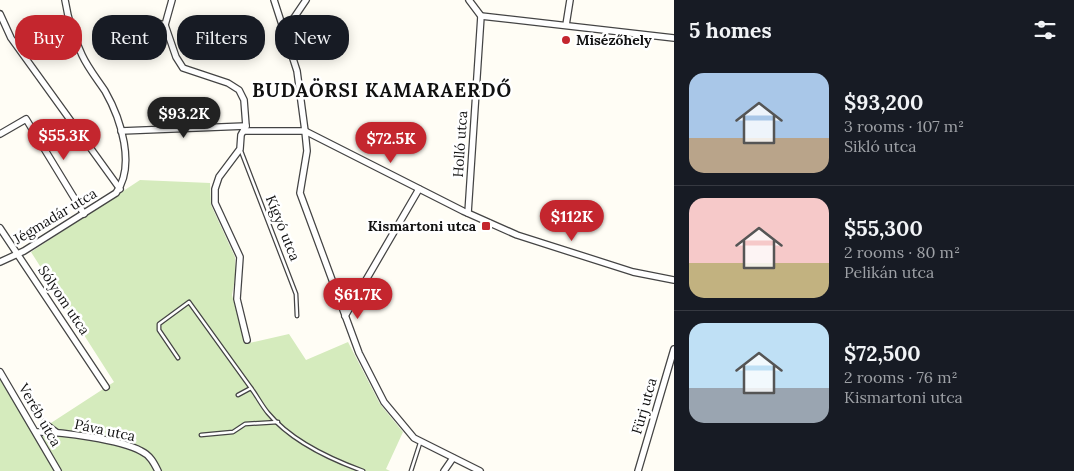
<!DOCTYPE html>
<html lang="en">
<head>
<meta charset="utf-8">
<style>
	body { margin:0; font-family:Lora,serif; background:#20242c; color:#f1f3f6; height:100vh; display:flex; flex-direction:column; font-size:19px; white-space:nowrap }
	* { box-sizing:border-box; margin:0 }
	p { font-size:16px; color:#9ea1a6 }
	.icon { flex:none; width:28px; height:28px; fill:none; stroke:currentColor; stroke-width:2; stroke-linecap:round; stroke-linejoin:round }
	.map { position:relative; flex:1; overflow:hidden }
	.details { display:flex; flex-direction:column; background:#171b24; width:400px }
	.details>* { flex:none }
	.guide { position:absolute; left:15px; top:15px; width:475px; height:45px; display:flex; gap:10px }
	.price { position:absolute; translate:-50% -42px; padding:0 11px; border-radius:18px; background:#c4262e; color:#fff; font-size:16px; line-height:32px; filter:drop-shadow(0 1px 2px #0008) }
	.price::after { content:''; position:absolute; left:50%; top:30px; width:15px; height:11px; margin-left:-8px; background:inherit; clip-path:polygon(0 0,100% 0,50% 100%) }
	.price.active { background:#222; color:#fff }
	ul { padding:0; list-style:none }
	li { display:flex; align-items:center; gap:15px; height:125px; padding:0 15px }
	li+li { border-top:1px solid #363941 }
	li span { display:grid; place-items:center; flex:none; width:140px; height:100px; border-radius:15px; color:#555 }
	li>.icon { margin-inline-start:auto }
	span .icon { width:60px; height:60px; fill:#fffc; stroke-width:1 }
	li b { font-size:21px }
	h2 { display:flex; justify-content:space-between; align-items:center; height:60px; padding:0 15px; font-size:21px }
	.chip { padding:0 18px; border-radius:20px; background:#171b24; box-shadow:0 2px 12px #0003; font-size:18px; line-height:45px }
	.chip.active { background:#c4262e; color:#fff }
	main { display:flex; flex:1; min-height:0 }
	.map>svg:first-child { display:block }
	.green { fill:#d5ebbd }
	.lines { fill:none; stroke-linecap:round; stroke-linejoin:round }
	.service-casing { stroke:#444; stroke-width:5 }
	.minor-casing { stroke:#444; stroke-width:8 }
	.service { stroke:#fff; stroke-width:2.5 }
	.minor { stroke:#fff; stroke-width:5.5 }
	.poi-dot { fill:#c4262e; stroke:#fff; stroke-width:2 }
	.labels { text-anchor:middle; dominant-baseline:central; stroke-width:5; stroke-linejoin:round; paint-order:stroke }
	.poi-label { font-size:14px; font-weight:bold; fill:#111; stroke:#fff; text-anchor:start }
	.street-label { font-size:14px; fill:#111; stroke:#fff }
	.district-label { font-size:19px; font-weight:bold; letter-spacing:1px; fill:#111; stroke:#fff }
</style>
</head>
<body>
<main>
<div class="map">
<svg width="674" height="471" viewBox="0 0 674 471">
	<rect width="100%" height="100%" fill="#fffdf5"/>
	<!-- green -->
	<path class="green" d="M140 180 210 183 211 205 235 257 236 273 232 295 245 344 289 334 306 360 348 342 380 404 403 432 386 469 390 471H0V377L34 434 114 382 31 252Z"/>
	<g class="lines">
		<!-- service casing -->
		<g class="service-casing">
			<g id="service">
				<path d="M241 151 296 294 297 316"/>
				<path d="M178 358 159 330V324L189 302 251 388"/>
				<path d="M238 395 251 388C257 396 262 406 268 413 291 441 330 459 363 471"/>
				<path d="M44 421 57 431"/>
				<path d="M201 435 233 432 245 424 278 422"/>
				<path d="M411 471 420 443"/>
			</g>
		</g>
		<!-- minor casing -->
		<g class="minor-casing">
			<g id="minor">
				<path d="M172 0 165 25 176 57 183 68 228 83 239 90 244 100 246 126 241 135 240 149 219 177 215 189V203L240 257 237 299 247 340"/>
				<path d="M274 0 297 71 305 131 307 151 300 193 359 353 384 402 414 438 480 471"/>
				<path d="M469 0 481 16 674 38"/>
				<path d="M0 14 11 38 120 189"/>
				<path d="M566 25 570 0"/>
				<path d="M285 31 306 0"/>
				<path d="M116 36C131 26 147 19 165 25"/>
				<path d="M121 131 246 126"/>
				<path d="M244 131H305L463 211 517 235 633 272 674 280"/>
				<path d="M0 134 26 119 84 214"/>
				<path d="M468 213 481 16"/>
				<path d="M0 228 106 387"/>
				<path d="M0 262 24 251 116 193C136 166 121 119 105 91 97 79 88 68 82 55 74 38 68 19 65 0"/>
				<path d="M345 316 419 189"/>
				<path d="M0 372 58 471"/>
				<path d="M36 432C59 431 122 440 141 451 150 455 154 463 158 471"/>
				<path d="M444 471 453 458"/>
				<path d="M638 471 674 349"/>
			</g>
		</g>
		<!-- service -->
		<use href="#service" class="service"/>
		<!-- minor -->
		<use href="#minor" class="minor"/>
	</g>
	<!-- markers -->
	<g class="poi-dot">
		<circle cx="566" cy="40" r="5"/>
		<rect x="481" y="221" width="10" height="10" rx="2.5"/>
	</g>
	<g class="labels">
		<!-- poi labels -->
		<g class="poi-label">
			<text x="576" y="40">Misézőhely</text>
			<text x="476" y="226" text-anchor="end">Kismartoni utca</text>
		</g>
		<!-- street labels -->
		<g class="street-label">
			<text transform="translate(460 144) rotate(-86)">Holló utca</text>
			<text transform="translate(55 216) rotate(-31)">Jégmadár utca</text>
			<text transform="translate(283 228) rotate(68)">Kígyó utca</text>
			<text transform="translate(64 300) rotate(56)">Sólyom utca</text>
			<text transform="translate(644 406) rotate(-74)">Fürj utca</text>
			<text transform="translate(40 415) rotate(60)">Veréb utca</text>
			<text transform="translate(105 430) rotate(12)">Páva utca</text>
		</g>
		<!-- district labels -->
		<g class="district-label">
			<text x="382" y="90">BUDAÖRSI KAMARAERDŐ</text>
		</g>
	</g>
</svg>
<b class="price active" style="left:184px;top:139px">$93.2K</b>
<b class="price" style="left:64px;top:161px">$55.3K</b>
<b class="price" style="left:391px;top:164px">$72.5K</b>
<b class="price" style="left:572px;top:242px">$112K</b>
<b class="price" style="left:358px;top:320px">$61.7K</b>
<div class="guide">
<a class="chip active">Buy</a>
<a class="chip">Rent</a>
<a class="chip">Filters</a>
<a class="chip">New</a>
</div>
</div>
<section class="details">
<h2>5 homes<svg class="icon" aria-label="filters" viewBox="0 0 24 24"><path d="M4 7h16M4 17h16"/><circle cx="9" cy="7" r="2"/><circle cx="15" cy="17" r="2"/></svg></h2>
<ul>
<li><span style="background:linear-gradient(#a9c7e8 65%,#b9a48a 0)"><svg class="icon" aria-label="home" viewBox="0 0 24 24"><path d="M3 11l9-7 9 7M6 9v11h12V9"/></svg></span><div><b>$93,200</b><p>3 rooms · 107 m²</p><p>Sikló utca</p></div></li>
<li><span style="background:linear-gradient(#f6c9c9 65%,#c2b280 0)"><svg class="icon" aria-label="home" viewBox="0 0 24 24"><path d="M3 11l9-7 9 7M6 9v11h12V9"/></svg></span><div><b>$55,300</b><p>2 rooms · 80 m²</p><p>Pelikán utca</p></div></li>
<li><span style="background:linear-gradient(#bfe0f5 65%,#9aa5b1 0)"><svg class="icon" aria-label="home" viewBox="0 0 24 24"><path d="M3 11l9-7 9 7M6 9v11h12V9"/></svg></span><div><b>$72,500</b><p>2 rooms · 76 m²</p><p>Kismartoni utca</p></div></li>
</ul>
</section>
</main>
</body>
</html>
